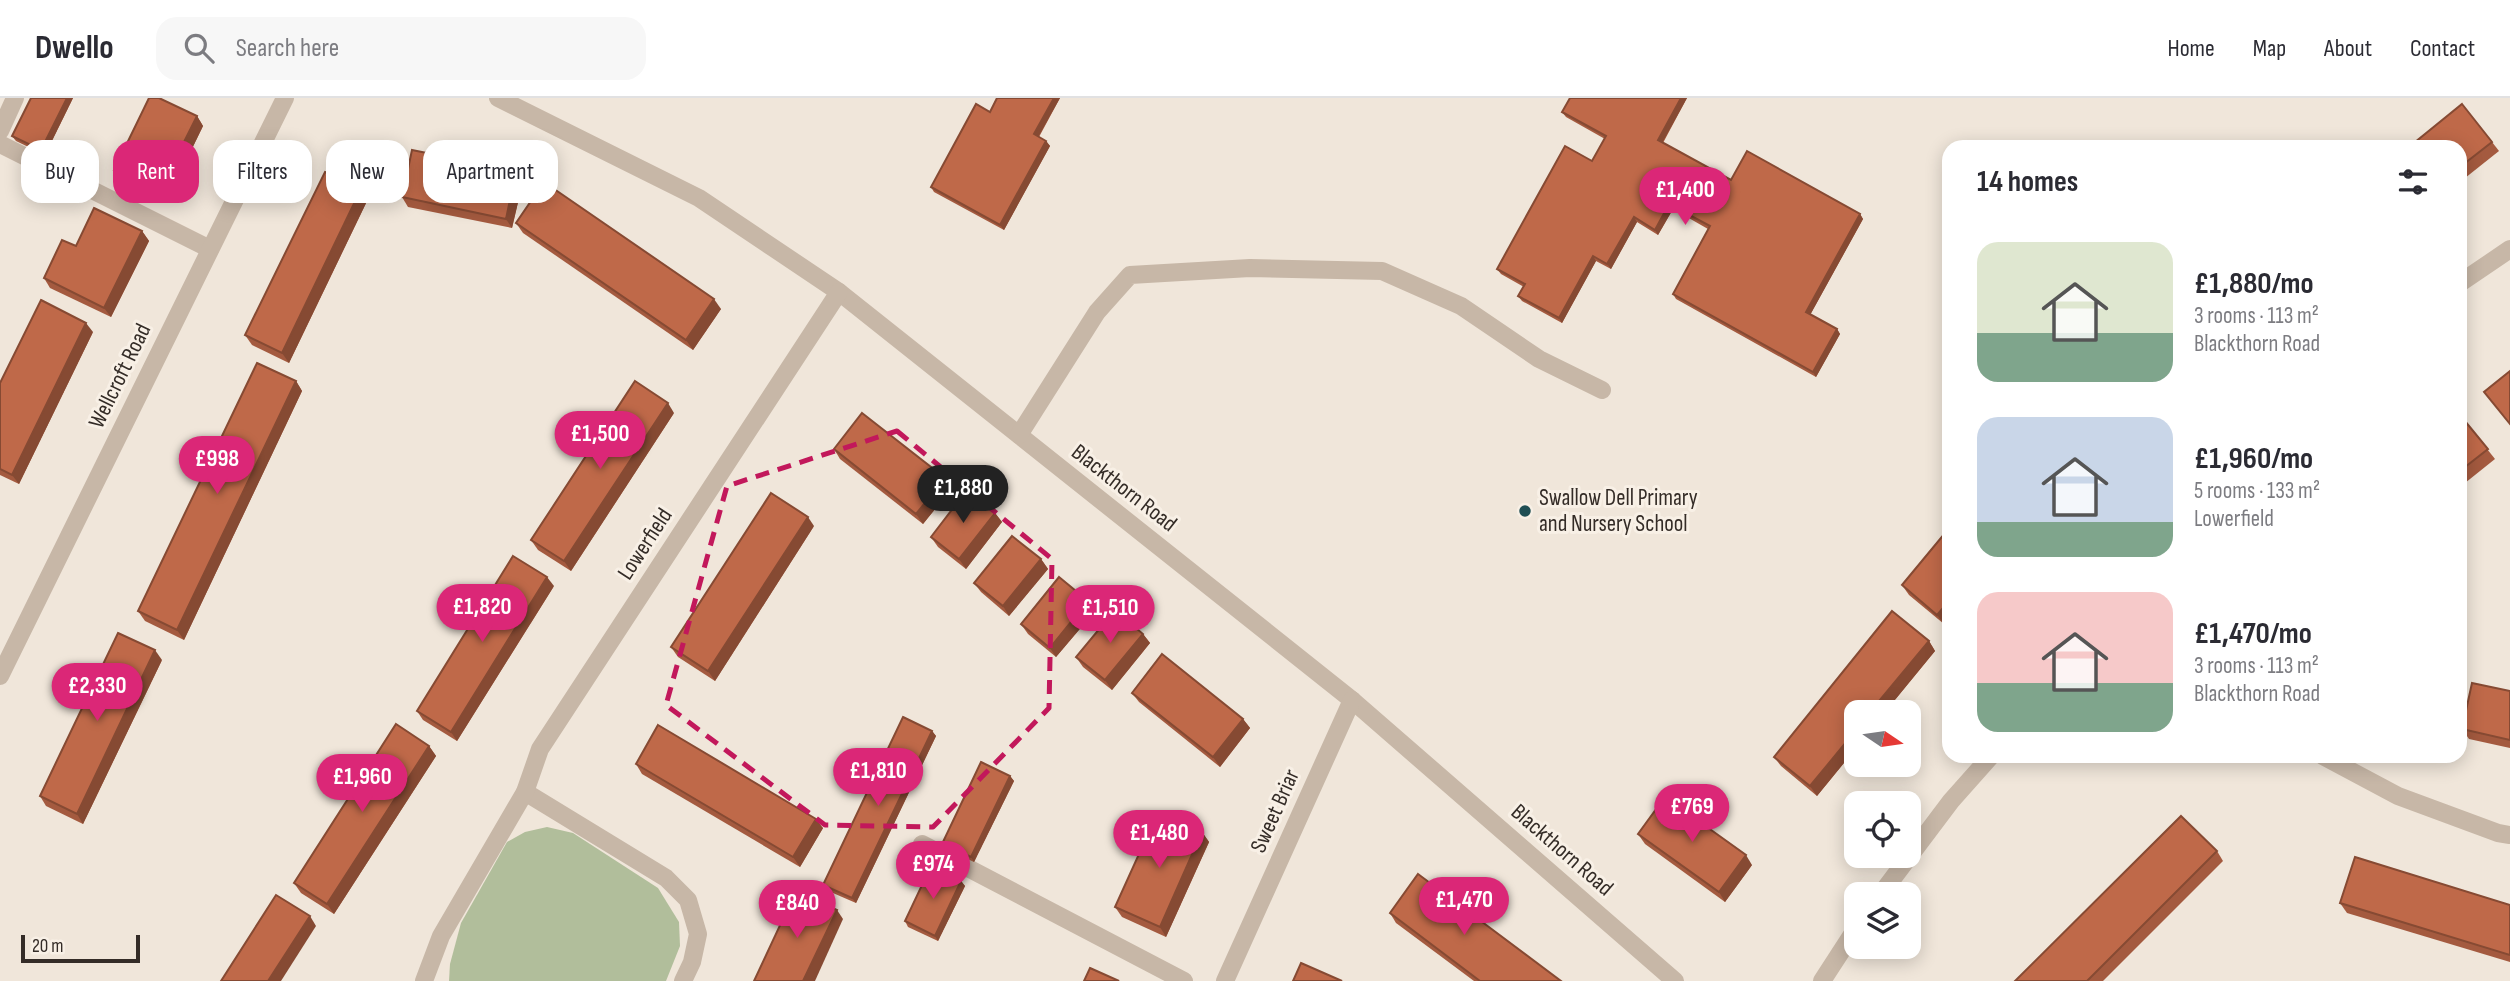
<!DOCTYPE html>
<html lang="en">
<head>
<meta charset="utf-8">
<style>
	body { margin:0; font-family:"Sofia Sans Condensed",sans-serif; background:#f7f7f7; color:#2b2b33; height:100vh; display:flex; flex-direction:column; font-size:26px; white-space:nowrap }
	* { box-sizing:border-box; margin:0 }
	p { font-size:23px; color:#7c7c81 }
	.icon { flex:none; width:38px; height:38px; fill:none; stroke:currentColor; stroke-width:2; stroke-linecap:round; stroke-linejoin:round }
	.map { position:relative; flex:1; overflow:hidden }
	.details { position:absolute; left:1942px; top:42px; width:525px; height:623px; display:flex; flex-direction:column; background:#fff; border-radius:21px; box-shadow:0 4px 18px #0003 }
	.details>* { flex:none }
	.banner { position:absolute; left:21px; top:42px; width:665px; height:63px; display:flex; gap:14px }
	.needle { width:46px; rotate:103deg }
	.fabs { position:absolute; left:1844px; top:602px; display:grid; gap:14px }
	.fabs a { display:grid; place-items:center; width:77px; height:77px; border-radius:14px; background:#fff; box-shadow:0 4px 18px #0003; font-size:35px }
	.scale { position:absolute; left:21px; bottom:18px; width:119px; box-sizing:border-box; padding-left:7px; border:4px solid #342c27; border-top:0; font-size:19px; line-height:24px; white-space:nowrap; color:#342c27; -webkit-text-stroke:5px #f8f0e6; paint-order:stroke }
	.price { position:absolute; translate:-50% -60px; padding:0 16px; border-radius:24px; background:#db2777; color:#fff; font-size:23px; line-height:46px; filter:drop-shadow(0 2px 4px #0008) }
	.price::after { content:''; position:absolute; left:50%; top:42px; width:21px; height:16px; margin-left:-10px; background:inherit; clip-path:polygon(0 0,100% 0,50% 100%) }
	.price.on { background:#222; color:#fff }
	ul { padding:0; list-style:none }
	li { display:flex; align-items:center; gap:21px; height:175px; padding:0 35px }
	li span { display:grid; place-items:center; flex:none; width:196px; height:140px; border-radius:21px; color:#555 }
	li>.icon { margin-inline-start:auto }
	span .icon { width:84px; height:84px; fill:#fffc; stroke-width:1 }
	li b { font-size:30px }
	h2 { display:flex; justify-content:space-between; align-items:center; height:84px; padding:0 35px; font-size:30px }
	.tag { padding:0 24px; border-radius:21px; background:#fff; box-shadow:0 4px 18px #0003; font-size:24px; line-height:63px }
	.tag.on { background:#db2777; color:#fff }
	header { display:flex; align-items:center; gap:42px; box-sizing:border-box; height:98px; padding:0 35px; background:#fff; border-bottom:2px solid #e1e1e2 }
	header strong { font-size:33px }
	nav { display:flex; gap:38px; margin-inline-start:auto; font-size:24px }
	.search { width:490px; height:63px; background:#f7f7f7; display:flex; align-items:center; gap:18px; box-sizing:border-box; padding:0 24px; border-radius:21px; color:#7c7c81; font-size:26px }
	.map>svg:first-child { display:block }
	.green { fill:#b1be9b }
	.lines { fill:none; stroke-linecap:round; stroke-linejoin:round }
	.minor { stroke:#c7b7a7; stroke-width:18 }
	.wall { fill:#a45a3f }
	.shaded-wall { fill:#864a33 }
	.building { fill:#bf6949; stroke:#864a33; stroke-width:2 }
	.marked { fill:none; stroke:#c2185b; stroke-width:5; stroke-dasharray:14 9; stroke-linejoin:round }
	.poi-dot { fill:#1f4e53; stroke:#f8f0e6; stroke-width:2.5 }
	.labels { text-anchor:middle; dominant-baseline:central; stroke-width:6; stroke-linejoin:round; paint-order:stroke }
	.street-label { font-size:23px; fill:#342c27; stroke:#f8f0e6 }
	.poi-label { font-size:23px; fill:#342c27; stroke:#f8f0e6; text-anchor:start }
</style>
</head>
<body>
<header>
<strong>Dwello</strong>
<div class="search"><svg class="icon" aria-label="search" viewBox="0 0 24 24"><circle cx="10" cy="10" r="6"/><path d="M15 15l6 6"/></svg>Search here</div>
<nav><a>Home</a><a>Map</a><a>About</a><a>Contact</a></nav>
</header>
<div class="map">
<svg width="2510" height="883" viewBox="0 0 2510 883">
	<rect width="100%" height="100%" fill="#f0e6da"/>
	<!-- green -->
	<path class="green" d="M547 729 573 735 658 790 679 824 680 848 666 883H449L450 866 461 825 507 744 525 734Z"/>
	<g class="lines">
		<!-- minor -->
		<g class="minor">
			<path d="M498 0 699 100 839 194 1352 602 1675 883"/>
			<path d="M0 33 15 0"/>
			<path d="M0 46 210 151"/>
			<path d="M2460 185 2510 151"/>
			<path d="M1019 337 1097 214 1130 177 1250 170 1382 173 1461 208 1539 261 1602 292"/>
			<path d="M0 578 285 0"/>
			<path d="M2323 658 2398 698 2498 735 2510 737"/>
			<path d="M525 694 666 780 688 802 698 836 692 864 683 883"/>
			<path d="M922 746 1184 883"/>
			<path d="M1881 796 1951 703 1991 658"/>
			<path d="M424 883 441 838 525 694 540 651 839 194"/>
			<path d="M1225 883 1352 602"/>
			<path d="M1822 883 1857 829"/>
		</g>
	</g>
	<!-- wall -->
	<g class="wall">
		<path d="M31 0H73L45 57 16 43 12 38Z"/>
		<path d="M997 0H1060L1039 39 1046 43 1050 48 1004 132 934 94 931 89 990 14Z"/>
		<path d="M1570 0H1687L1663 45 1731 82 1860 116 1863 121 1810 217 1837 231 1840 236 1816 279 1676 201 1673 196 1708 131 1673 111 1658 137 1637 124 1611 171 1596 163 1562 225 1522 203 1518 198 1524 189 1501 176 1497 171 1592 63 1605 41 1566 19 1562 14Z"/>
		<path d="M197 18 203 28 166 104 121 82 114 72Z"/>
		<path d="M2492 44 2499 53 2460 84V49Z"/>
		<path d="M523 83 512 130 408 109 402 99Z"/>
		<path d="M361 91 368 101 289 265 252 247 245 237Z"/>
		<path d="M516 125 721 211 693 252 523 135Z"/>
		<path d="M142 133 149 143 111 219 50 190 44 180Z"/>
		<path d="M93 234 19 386 0 377V285Z"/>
		<path d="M296 283 302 293 184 542 145 523 138 513Z"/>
		<path d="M674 315 571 473 538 452 531 442Z"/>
		<path d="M2460 317 2495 361 2460 389Z"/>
		<path d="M834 351 945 380 952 390 923 426 840 361Z"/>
		<path d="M995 415 1002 424 966 471 938 449 931 439Z"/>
		<path d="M814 428 715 583 678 559 671 549Z"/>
		<path d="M1950 429 1944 526 1909 497 1902 487Z"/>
		<path d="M1041 461 1048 471 1009 518 981 494 974 485Z"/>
		<path d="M554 488 457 643 423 622 417 613Z"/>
		<path d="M1095 513 1056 559 1028 536 1021 526Z"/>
		<path d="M1143 536 1150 545 1112 592 1083 569 1076 559Z"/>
		<path d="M1929 543 1935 553 1885 614H1857V649L1817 698 1781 668 1774 659Z"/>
		<path d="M162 562 83 726 46 708 40 698Z"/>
		<path d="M2510 593V650L2469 641 2462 631Z"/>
		<path d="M1132 595 1243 621 1250 630 1220 669 1139 604Z"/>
		<path d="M932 633 936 638 856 805 826 792 823 787Z"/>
		<path d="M429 648 436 658 334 816 301 795 294 785Z"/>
		<path d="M636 666 823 730 800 769 642 676Z"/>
		<path d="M1010 678 1014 683 974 764 946 751 942 746Z"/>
		<path d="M1202 734 1209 744 1166 839 1122 819 1115 809Z"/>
		<path d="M1638 736 1752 767 1725 804 1645 746Z"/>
		<path d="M2217 753 2223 763 2103 883H2015Z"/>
		<path d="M961 783 965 788 938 843 908 829 905 823Z"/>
		<path d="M2340 805 2510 807V864L2347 815Z"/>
		<path d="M1390 815 1561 883H1474L1396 825Z"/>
	</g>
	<!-- shaded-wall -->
	<g class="shaded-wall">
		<path d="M67 0H73L45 57 41 52Z"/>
		<path d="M1054 0H1060L1037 41 1034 36Z"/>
		<path d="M1681 0H1687L1661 47 1658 42Z"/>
		<path d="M197 18 203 28 166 104 159 94Z"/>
		<path d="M1046 43 1050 48 1004 132 1000 127Z"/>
		<path d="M516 73 523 83 512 130 506 121Z"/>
		<path d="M361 91 368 101 289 265 282 255Z"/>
		<path d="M1669 106 1673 111 1658 137 1655 132Z"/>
		<path d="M1860 116 1863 121 1809 219 1806 214Z"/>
		<path d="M1634 119 1637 124 1611 171 1607 166Z"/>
		<path d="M142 133 149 143 111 219 104 210Z"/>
		<path d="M1593 158 1596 163 1562 225 1559 220Z"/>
		<path d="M714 201 721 211 693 252 686 242Z"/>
		<path d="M86 225 93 234 19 386 12 377Z"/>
		<path d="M1837 231 1840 236 1816 279 1813 274Z"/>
		<path d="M296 283 302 293 184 542 177 532Z"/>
		<path d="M668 305 674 315 571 473 564 463Z"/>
		<path d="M945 380 952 390 923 426 916 416Z"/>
		<path d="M995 415 1002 424 966 471 959 461Z"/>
		<path d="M808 419 814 428 715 583 708 573Z"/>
		<path d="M1041 461 1048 471 1009 518 1003 508Z"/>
		<path d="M547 479 554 488 457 643 451 634Z"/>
		<path d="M1950 502V520L1944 526 1937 517Z"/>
		<path d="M1088 503 1095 513 1056 559 1050 550Z"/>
		<path d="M1143 536 1150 545 1112 592 1105 582Z"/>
		<path d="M1929 543 1935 553 1885 614H1870Z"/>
		<path d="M155 552 162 562 83 726 77 716Z"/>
		<path d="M1243 621 1250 630 1220 669 1213 659Z"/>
		<path d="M1857 631V649L1817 698 1810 688Z"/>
		<path d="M932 633 936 638 856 805 852 800Z"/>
		<path d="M429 648 436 658 334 816 327 806Z"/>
		<path d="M1010 678 1014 683 974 764 971 759Z"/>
		<path d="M816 721 823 730 800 769 793 759Z"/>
		<path d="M1202 734 1209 744 1166 839 1160 829Z"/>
		<path d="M1746 757 1752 767 1725 804 1719 794Z"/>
		<path d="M961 783 965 788 938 843 935 838Z"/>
		<path d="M837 812 843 821 815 883H803Z"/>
		<path d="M310 818 316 828 281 883H268Z"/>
	</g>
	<!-- building -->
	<g class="building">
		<path d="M31 0H67L41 52 12 38Z"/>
		<path d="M149 0H159L197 18 159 94 114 72Z"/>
		<path d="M997 0H1054L1034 36 1046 43 1000 127 931 89 976 6 990 14Z"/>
		<path d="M1570 0H1681L1658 42 1731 82 1747 53 1860 116 1806 214 1837 231 1813 274 1673 196 1710 128 1669 106 1655 132 1634 119 1607 166 1593 158 1559 220 1518 198 1525 186 1497 171 1565 48 1592 63 1606 38 1562 14Z"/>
		<path d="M2462 6 2492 44 2460 69V49H2409Z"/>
		<path d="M412 52 516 73 506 121 402 99Z"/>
		<path d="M325 74 361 91 282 255 245 237Z"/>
		<path d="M544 84 714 201 686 242 516 125Z"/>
		<path d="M94 110 142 133 104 210 44 180 62 142 76 148Z"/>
		<path d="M41 202 86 225 12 377 0 371V285Z"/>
		<path d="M257 265 296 283 177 532 138 513Z"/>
		<path d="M2510 273V326L2484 294Z"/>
		<path d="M635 283 668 305 564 463 531 442Z"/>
		<path d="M862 315 945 380 916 416 834 351Z"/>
		<path d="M2460 317 2488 351 2460 373Z"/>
		<path d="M967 392 995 415 959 461 931 439Z"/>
		<path d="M771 395 808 419 708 573 671 549Z"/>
		<path d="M1950 429V502L1937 517 1902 487Z"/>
		<path d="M1012 438 1041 461 1003 508 974 485Z"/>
		<path d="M513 458 547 479 451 634 417 613Z"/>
		<path d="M1059 479 1088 503 1050 550 1021 526Z"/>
		<path d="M1115 512 1143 536 1105 582 1076 559Z"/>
		<path d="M1892 513 1929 543 1870 614H1857V631L1810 688 1774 659Z"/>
		<path d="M118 535 155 552 77 716 40 698Z"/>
		<path d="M1162 556 1243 621 1213 659 1132 595Z"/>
		<path d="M2472 585 2510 593V642L2462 631Z"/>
		<path d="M903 619 932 633 852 800 823 787Z"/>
		<path d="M396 626 429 648 327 806 294 785Z"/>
		<path d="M658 627 816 721 793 759 636 666Z"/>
		<path d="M981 664 1010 678 971 759 942 746Z"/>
		<path d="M1665 699 1746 757 1719 794 1638 736Z"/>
		<path d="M1158 714 1202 734 1160 829 1115 809Z"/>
		<path d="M2181 718 2217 753 2087 883H2015Z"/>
		<path d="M2355 759 2510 807V857L2340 805Z"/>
		<path d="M931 768 961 783 935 838 905 823Z"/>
		<path d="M1418 776 1561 883H1480L1390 815Z"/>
		<path d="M796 793 837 812 803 883H754Z"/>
		<path d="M276 797 310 818 268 883H221Z"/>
		<path d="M1301 865 1342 883H1293Z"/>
		<path d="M1090 870 1119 883H1084Z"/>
	</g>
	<!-- marked area -->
	<path class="marked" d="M897 333 1052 461 1049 610 933 729 825 727 666 607 727 388Z"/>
	<!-- markers -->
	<circle class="poi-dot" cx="1525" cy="413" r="7"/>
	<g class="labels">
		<!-- street labels -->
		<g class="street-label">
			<text transform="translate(120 278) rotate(-64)">Wellcroft Road</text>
			<text transform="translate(1124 390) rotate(38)">Blackthorn Road</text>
			<text transform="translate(645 446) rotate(-57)">Lowerfield</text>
			<text transform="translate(1275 713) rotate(-66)">Sweet Briar</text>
			<text transform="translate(1562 752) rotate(41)">Blackthorn Road</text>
		</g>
		<!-- poi labels -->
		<g class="poi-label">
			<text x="1539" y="400">Swallow Dell Primary<tspan x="1539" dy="26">and Nursery School</tspan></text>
		</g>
	</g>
</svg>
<div class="fabs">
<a><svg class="needle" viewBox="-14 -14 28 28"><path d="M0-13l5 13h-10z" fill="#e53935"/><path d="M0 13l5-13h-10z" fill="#7c7c81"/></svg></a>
<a><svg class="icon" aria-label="locate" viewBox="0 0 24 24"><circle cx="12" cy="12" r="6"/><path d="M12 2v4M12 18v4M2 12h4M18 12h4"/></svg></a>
<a><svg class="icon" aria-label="layers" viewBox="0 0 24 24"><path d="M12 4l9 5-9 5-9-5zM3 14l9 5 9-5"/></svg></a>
</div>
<div class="scale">20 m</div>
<b class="price" style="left:1685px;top:129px">£1,400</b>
<b class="price" style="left:600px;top:373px">£1,500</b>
<b class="price" style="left:217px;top:398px">£998</b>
<b class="price on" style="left:963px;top:427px">£1,880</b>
<b class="price" style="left:482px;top:546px">£1,820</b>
<b class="price" style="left:1110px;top:547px">£1,510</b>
<b class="price" style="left:97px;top:625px">£2,330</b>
<b class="price" style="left:878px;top:710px">£1,810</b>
<b class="price" style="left:362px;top:716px">£1,960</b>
<b class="price" style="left:1692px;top:746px">£769</b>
<b class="price" style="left:1159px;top:772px">£1,480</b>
<b class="price" style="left:933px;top:803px">£974</b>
<b class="price" style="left:1464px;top:839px">£1,470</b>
<b class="price" style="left:797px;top:842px">£840</b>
<div class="banner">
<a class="tag">Buy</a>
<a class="tag on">Rent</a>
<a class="tag">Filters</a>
<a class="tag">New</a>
<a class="tag">Apartment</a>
</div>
<section class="details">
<h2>14 homes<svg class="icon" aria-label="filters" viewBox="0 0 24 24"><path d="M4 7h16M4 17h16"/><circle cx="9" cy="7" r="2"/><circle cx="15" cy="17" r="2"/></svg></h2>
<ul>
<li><span style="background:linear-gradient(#dfe7d0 65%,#7fa58c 0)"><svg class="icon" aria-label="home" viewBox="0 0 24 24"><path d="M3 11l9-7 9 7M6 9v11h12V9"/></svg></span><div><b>£1,880/mo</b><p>3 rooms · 113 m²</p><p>Blackthorn Road</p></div></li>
<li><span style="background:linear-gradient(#c9d6e8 75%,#7fa58c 0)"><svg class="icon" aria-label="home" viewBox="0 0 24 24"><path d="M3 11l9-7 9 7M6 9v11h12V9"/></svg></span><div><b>£1,960/mo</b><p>5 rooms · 133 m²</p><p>Lowerfield</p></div></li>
<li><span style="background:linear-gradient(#f6c9c9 65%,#7fa58c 0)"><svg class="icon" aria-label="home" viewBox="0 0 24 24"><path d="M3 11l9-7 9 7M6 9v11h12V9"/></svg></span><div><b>£1,470/mo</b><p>3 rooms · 113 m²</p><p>Blackthorn Road</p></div></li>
</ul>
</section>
</div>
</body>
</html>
